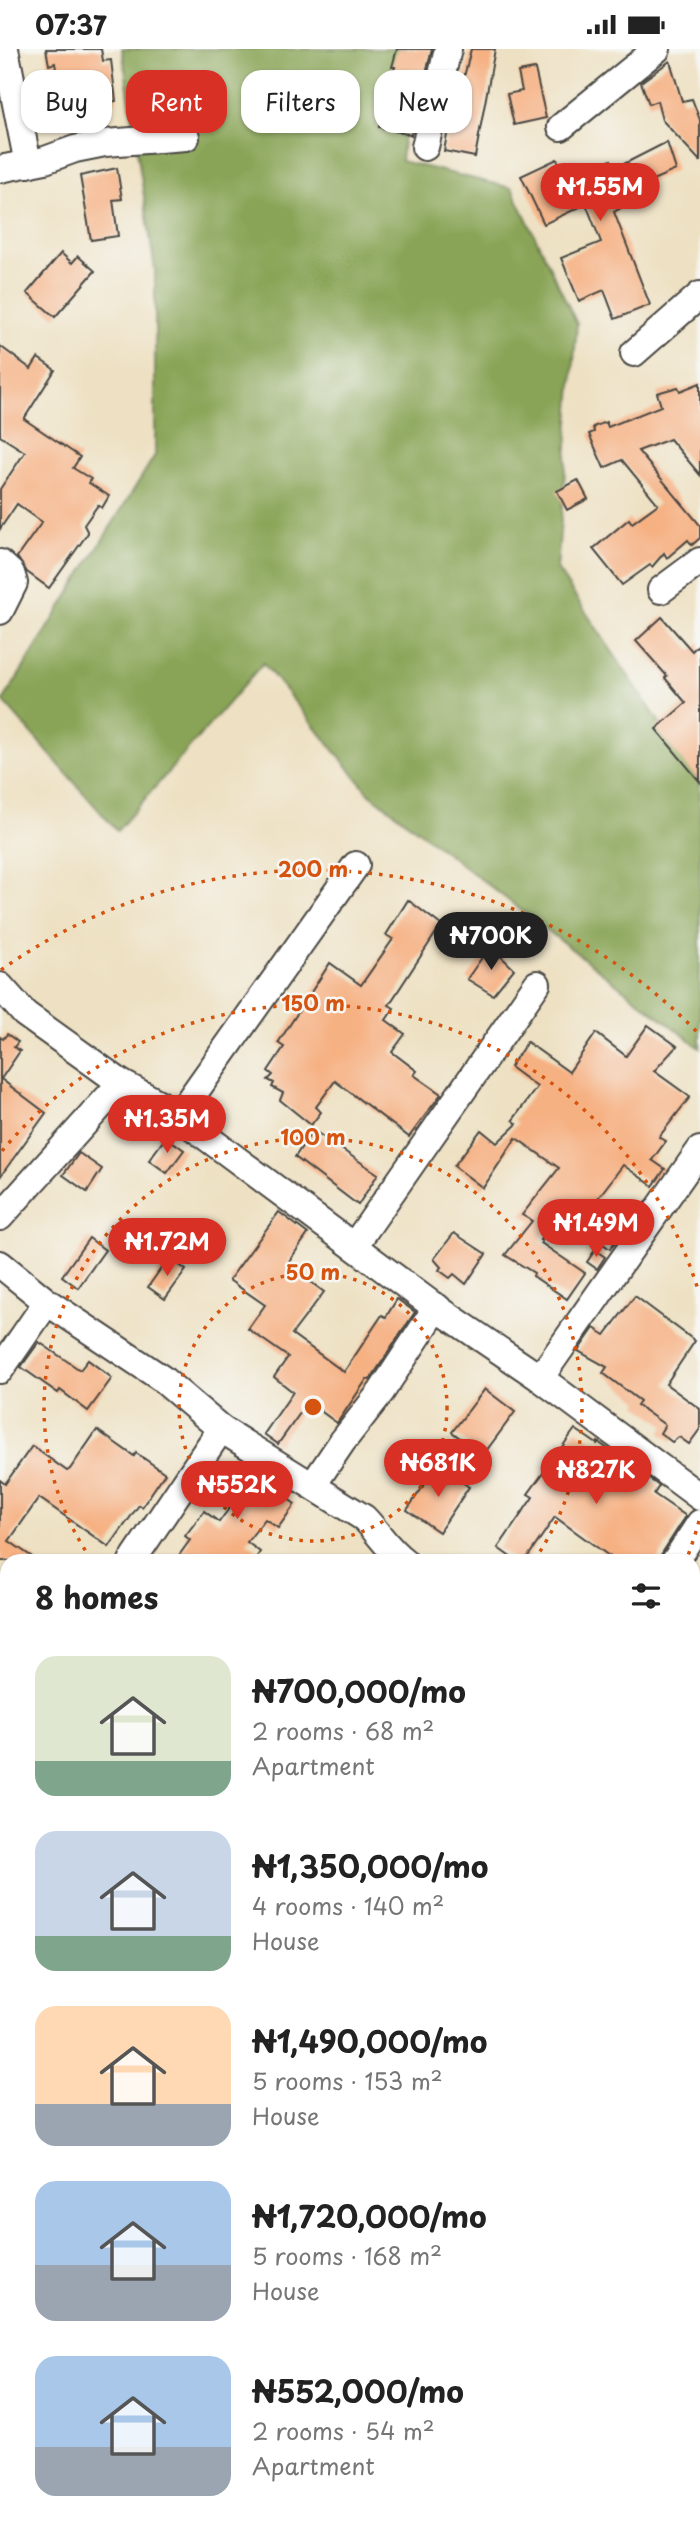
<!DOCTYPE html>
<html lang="en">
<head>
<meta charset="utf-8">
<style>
	body { margin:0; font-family:"Playpen Sans",sans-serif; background:#f2f2f2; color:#222; height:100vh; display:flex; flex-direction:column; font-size:26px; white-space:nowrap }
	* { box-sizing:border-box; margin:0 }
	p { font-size:23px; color:#767676 }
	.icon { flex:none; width:38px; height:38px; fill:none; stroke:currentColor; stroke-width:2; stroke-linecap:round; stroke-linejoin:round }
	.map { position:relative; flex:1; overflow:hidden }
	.drawer { position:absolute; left:0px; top:1505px; width:700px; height:975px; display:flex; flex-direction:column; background:#fff; border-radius:21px 21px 0 0; box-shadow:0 2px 5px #0004 }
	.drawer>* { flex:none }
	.guide { position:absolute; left:21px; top:21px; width:658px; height:63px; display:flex; gap:14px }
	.price { position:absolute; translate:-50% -60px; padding:0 16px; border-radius:24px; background:#d93025; color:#fff; font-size:23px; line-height:46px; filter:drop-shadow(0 2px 4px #0008) }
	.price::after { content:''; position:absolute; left:50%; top:42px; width:21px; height:16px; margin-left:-10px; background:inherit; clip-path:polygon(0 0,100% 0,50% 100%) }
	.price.on { background:#222; color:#fff }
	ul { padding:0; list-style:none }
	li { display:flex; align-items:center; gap:21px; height:175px; padding:0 35px }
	li span { display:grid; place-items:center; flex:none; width:196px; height:140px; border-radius:21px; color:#555 }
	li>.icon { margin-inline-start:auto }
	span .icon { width:84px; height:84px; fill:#fffc; stroke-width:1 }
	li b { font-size:30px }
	h2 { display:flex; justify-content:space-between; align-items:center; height:84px; padding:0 35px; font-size:30px }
	.tag { padding:0 24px; border-radius:21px; background:#fff; box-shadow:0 2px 5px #0004; font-size:24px; line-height:63px }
	.tag.on { background:#d93025; color:#fff }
	.status { display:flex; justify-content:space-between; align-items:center; height:49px; padding:0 35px; background:#fff; direction:ltr }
	.status svg { height:19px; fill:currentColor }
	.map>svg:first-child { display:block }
	.forest { fill:#89a456; stroke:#5a6840; stroke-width:2 }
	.building { fill:#f6b183 }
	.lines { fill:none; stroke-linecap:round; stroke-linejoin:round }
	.minor-casing { stroke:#484642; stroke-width:30 }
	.minor { stroke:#fff; stroke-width:26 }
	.ring { fill:none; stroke:#d5540f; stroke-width:3.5; stroke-dasharray:3.5 7 }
	.centre { fill:#d5540f; stroke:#f6f6f2; stroke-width:3.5 }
	.ring-label { font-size:21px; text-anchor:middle; font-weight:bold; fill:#d5540f; stroke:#f6f6f2; stroke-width:5; stroke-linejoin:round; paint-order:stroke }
</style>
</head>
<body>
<div class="status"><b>07:37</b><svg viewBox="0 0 49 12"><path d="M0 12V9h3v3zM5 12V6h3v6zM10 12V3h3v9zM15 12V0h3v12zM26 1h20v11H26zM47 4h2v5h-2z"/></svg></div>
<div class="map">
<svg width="700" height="2479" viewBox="0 0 700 2479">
	<rect width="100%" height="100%" fill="#f6f6f2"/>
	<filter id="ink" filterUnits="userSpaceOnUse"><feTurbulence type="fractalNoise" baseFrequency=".0143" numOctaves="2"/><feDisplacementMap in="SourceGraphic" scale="14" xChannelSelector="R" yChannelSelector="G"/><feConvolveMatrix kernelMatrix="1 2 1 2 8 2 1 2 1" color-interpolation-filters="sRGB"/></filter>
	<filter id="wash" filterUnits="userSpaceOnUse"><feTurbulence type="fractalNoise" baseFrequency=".00686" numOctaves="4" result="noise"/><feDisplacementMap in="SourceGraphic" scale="28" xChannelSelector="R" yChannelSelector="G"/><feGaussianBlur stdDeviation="1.57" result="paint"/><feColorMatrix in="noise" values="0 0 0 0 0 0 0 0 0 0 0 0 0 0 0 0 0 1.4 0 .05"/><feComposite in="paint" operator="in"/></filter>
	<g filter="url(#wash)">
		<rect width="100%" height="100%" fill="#eee1c3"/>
		<!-- forest -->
		<path class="forest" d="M122 0H412L401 112 512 139 577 275 557 520 700 734V999L369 744 263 614 117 782 3 652 155 406V221Z"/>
		<g id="blocks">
			<!-- building -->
			<g class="building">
				<path d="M46 0H101L103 12 111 11 116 52 63 62 55 14 49 16Z"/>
				<path d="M397 0H432L411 86 379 78 395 18H392Z"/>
				<path d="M471 0H495L475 108 444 102 455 43 460 44Z"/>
				<path d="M670 12 682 52 692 50 700 71V112L662 71 657 52 649 55 641 33Z"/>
				<path d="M535 20 546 69 514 76 507 45 522 42 518 23Z"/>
				<path d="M667 93 676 121 622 144 626 156 614 163 650 256 615 270 604 241 579 252 561 209 601 193 586 155 544 175 521 127 557 110 568 133 611 111 614 120Z"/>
				<path d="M117 119 122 150 113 151 118 187 91 191 80 127Z"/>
				<path d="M61 204 72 214 78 207 95 222 55 268 27 244Z"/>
				<path d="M0 297 31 320 38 309 55 321 24 370 80 408 73 419 91 430 89 434 109 447 102 459 98 456 84 476 88 484 49 539 27 523 17 508 42 473 17 455 0 480V440L25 403 0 387Z"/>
				<path d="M700 334V426L670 390 638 402 700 476V489L692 496 688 491 667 509 664 504 652 518 650 516 622 536 593 500 629 470 632 474 658 455 622 411 604 419 589 385 594 383 593 378 606 373 608 378 661 357 657 344 678 338 680 342Z"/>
				<path d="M578 431 588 450 567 461 557 442Z"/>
				<path d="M662 568 692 602 700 594V733L656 680 686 654 665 629 667 627 636 592Z"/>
				<path d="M408 851 441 876 389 956 394 959 386 971 405 985 392 1003 417 1022 414 1026 441 1045 409 1088 335 1032 316 1058 321 1063 311 1076 280 1051 283 1044 272 1038 274 1034 268 1031 273 1026 268 1022 284 998 278 994 330 914 361 936 393 890 386 886Z"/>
				<path d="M490 897 514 920 493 946 467 930Z"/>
				<path d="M648 976 677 997 654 1022 690 1048 659 1088 666 1092 652 1111 665 1120 653 1137 623 1116 592 1157 624 1179 610 1200 559 1163 540 1191 542 1192 541 1194 585 1224 567 1250 533 1227 534 1224 505 1206 532 1172 522 1166 559 1119 516 1089 483 1139 454 1117 481 1081 497 1094 517 1075 513 1071 537 1038 510 1018 527 993 569 1023 596 984 626 1007Z"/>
				<path d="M7 985 18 993 14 998 20 1002 1 1030 46 1064 0 1128V988L3 990Z"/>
				<path d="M313 1081 378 1125 358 1156 295 1108Z"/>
				<path d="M166 1088 184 1101 167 1124 149 1111Z"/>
				<path d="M79 1104 102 1120 87 1143 63 1126Z"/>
				<path d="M279 1163 308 1185 287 1215 324 1243 292 1285 344 1323 382 1266 386 1268 397 1250 415 1263 370 1331 367 1330 337 1374 308 1353 278 1395 264 1385 293 1343 274 1328 288 1308 248 1280 265 1256 229 1231Z"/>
				<path d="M454 1184 486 1205 466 1235 454 1225 450 1229 439 1221 441 1218 434 1210Z"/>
				<path d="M89 1189 105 1201 78 1239 62 1227Z"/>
				<path d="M595 1201 605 1208 597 1220 587 1213Z"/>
				<path d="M169 1208 186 1221 165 1250 148 1238Z"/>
				<path d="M635 1247 695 1292 666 1335 700 1360V1380L689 1395 679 1388 672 1393 660 1384 665 1376 637 1356 640 1352 603 1324 607 1318 578 1302 594 1279 605 1286Z"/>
				<path d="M39 1293 80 1321 88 1311 112 1329 88 1362 60 1341 58 1344 21 1318Z"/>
				<path d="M485 1340 515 1363 483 1406 452 1383Z"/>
				<path d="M575 1380 597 1395 598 1393 659 1437 654 1445 686 1467 657 1512H616L555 1468 525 1512H516L498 1499 533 1448 528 1445Z"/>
				<path d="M97 1381 134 1407 136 1404 165 1424 142 1458 139 1456 109 1498 39 1449 9 1492 38 1512H0V1431L5 1435 32 1397 67 1422 70 1420Z"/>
				<path d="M239 1414 295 1455 278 1479 265 1470 247 1493 260 1503 254 1512H175L190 1491 185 1487 204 1462 219 1473 236 1450 220 1439Z"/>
				<path d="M438 1416 469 1438 439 1483 407 1461Z"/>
			</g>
		</g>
	</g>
	<g filter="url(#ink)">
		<use href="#blocks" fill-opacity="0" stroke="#484642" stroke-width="2"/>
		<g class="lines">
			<!-- minor casing -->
			<g class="minor-casing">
				<g id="minor">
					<path d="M5 0 28 115"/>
					<path d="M561 78 657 0"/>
					<path d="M425 98 448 0"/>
					<path d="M0 120 45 111 75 100 105 94 186 88"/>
					<path d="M634 304 700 246"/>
					<path d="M0 514 11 524 14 534 0 562"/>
					<path d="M661 541 700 512"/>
					<path d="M0 937 25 965 121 1034 160 1055 178 1067 431 1255 540 1329 700 1448"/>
					<path d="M178 1067 356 816"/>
					<path d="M0 1168 121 1034"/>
					<path d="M354 1197 537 935"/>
					<path d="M0 1215 47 1253 161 1329 221 1380 364 1469C378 1483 388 1501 404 1512"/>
					<path d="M0 1321 47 1253"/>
					<path d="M540 1329 700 1101"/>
					<path d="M313 1436 342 1393 381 1343 437 1258"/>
					<path d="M132 1512 221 1380"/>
					<path d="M675 1512 700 1474"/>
					<path d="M693 1568 700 1573"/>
					<path d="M0 1628 7 1633"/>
					<path d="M693 1840 700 1845"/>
					<path d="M0 1925 7 1915"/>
					<path d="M0 2035 7 2039"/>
					<path d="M0 2096 7 2085"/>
					<path d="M693 2116 700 2121"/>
					<path d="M0 2317 7 2322"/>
					<path d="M223 2473 232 2479"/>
					<path d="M625 2473 634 2479"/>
					<path d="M86 2479 91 2473"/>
				</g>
			</g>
			<!-- minor -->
			<use href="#minor" class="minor"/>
		</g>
	</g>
	<!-- distance rings -->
	<g class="ring">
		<circle cx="313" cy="1358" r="134"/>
		<path d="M91 1510A269 269 0 1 1 535 1510"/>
		<path d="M699 1472A403 403 0 0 1 687 1509M2 1102A403 403 0 0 1 699 1244"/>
		<path d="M1 921A537 537 0 0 1 699 985"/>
	</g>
	<circle cx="313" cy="1358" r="10" class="centre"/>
	<g class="ring-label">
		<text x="313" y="828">200 m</text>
		<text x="313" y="962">150 m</text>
		<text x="313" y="1096">100 m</text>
		<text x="313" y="1231">50 m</text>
	</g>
</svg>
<b class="price" style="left:600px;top:174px">₦1.55M</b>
<b class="price on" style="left:491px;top:923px">₦700K</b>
<b class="price" style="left:167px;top:1106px">₦1.35M</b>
<b class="price" style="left:596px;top:1210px">₦1.49M</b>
<b class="price" style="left:167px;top:1229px">₦1.72M</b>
<b class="price" style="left:438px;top:1450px">₦681K</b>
<b class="price" style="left:596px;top:1457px">₦827K</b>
<b class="price" style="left:237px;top:1472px">₦552K</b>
<div class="guide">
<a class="tag">Buy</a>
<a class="tag on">Rent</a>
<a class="tag">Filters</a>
<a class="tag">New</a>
</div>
<section class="drawer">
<h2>8 homes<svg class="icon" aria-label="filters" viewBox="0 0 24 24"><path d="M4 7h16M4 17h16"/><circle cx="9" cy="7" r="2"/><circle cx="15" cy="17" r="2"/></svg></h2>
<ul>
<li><span style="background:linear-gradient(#dfe7d0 75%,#7fa58c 0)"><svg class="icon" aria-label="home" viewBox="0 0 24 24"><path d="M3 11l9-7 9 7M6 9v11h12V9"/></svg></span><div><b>₦700,000/mo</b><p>2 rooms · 68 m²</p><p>Apartment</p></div></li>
<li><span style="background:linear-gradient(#c9d6e8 75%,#7fa58c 0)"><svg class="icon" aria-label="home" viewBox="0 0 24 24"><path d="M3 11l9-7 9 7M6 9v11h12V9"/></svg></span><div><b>₦1,350,000/mo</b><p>4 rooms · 140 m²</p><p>House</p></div></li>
<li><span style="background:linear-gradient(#ffd9b3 70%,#9aa5b1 0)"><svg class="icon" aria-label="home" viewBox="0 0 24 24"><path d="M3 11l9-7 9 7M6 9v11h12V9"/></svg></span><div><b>₦1,490,000/mo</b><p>5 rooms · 153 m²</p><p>House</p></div></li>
<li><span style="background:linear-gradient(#a9c7e8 60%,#9aa5b1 0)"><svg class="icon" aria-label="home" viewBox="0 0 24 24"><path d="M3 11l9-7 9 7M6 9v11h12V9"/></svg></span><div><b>₦1,720,000/mo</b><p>5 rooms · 168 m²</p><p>House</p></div></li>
<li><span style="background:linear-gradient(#a9c7e8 65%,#9aa5b1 0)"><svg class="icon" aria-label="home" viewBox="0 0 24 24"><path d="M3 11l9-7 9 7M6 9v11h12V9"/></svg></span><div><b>₦552,000/mo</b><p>2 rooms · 54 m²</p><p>Apartment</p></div></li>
</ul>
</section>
</div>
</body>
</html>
